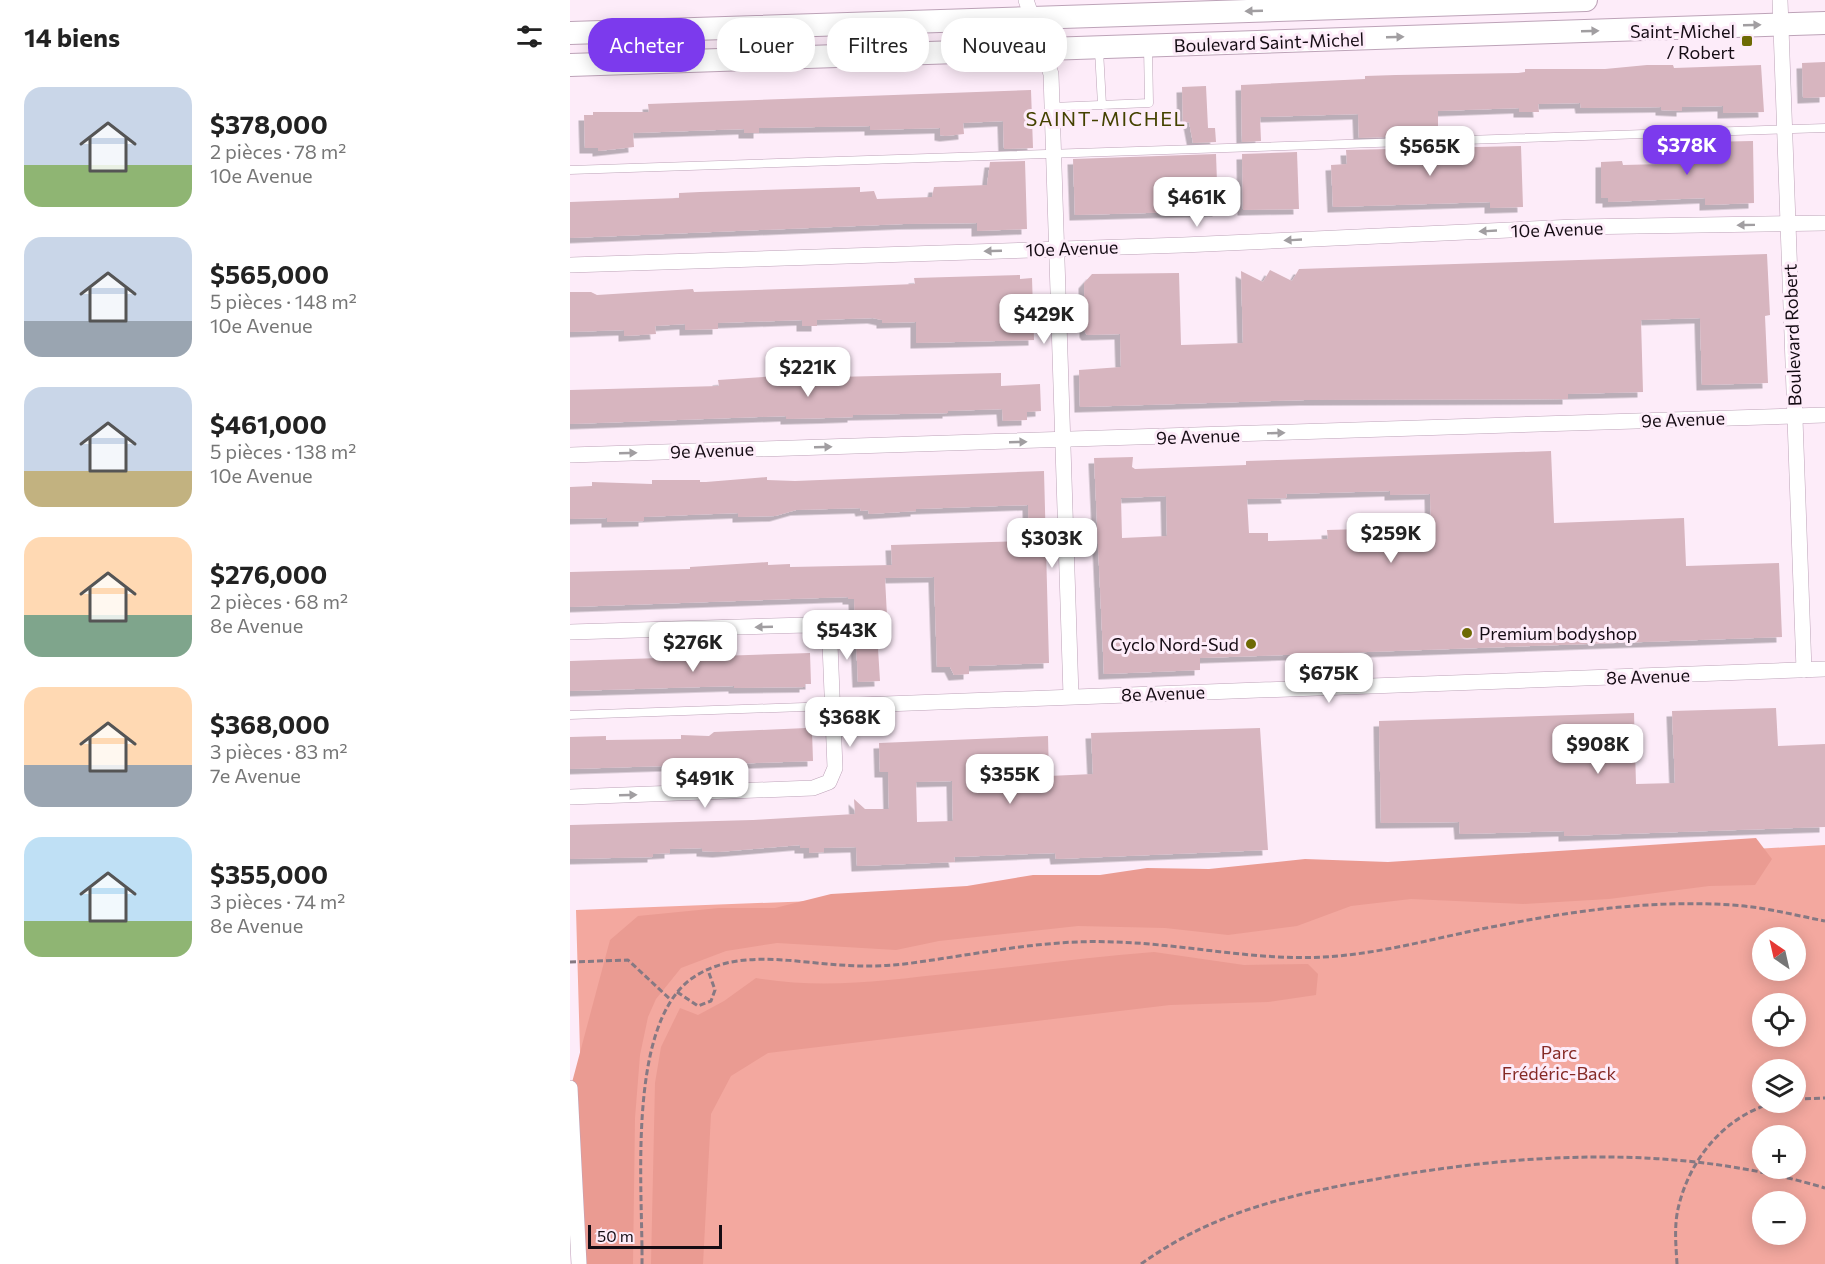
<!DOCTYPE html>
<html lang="fr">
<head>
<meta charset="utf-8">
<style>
	body { margin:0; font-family:Commissioner,sans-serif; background:#f6f6f6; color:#222; height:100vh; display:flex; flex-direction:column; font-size:22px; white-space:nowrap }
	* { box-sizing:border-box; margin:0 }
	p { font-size:20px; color:#767676 }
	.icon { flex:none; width:33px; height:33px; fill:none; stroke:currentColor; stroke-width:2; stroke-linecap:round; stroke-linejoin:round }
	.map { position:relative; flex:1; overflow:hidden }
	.sheet { display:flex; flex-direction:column; background:#fff; width:570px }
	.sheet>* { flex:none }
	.top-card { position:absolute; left:18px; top:18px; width:570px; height:54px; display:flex; gap:12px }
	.needle { width:39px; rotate:326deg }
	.buttons { position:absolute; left:1182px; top:927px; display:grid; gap:12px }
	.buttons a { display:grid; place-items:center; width:54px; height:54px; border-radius:50%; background:#fff; box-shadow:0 3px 15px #0003; font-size:30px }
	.scale { position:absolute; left:18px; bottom:15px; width:134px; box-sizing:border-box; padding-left:6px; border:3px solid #150c14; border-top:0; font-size:16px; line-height:21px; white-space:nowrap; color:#150c14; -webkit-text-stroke:4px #fdecf9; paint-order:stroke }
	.price { position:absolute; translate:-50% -51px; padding:0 14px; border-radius:12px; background:#fff; color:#222; font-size:20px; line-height:39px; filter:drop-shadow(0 2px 3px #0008) }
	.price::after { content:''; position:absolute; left:50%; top:36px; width:18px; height:14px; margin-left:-9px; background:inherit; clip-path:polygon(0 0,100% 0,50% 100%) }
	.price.selected { background:#7c3aed; color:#fff }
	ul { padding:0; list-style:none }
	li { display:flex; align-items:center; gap:18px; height:150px; padding:0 24px }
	li span { display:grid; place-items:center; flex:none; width:168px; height:120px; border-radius:18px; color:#555 }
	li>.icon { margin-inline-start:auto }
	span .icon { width:72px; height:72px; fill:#fffc; stroke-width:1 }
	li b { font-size:26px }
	h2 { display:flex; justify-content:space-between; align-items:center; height:72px; padding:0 24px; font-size:26px }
	.chip { padding:0 21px; border-radius:24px; background:#fff; box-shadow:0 3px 15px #0003; font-size:21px; line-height:54px }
	.chip.selected { background:#7c3aed; color:#fff }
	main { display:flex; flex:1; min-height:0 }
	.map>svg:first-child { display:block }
	.green { fill:#f3a89f; fill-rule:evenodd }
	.forest { fill:#ea9b92 }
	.building { fill:#d7b5bf; fill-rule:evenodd; filter:url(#shadow) }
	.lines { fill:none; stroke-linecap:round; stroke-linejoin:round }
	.lane-casing { stroke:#bda3b8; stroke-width:9 }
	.street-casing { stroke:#bda3b8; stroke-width:16 }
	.secondary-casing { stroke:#bda3b8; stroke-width:24 }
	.path { stroke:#867983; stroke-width:3; stroke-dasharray:6 3; stroke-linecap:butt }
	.lane { stroke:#fff; stroke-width:8 }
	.street { stroke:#fff; stroke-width:15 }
	.secondary { stroke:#fff; stroke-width:22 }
	.oneway { fill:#a19ea1 }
	.poi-dot { fill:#6e6a04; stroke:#fdecf9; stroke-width:2 }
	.labels { text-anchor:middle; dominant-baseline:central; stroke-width:6; stroke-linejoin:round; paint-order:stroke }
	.poi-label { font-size:18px; fill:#150c14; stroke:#fdecf9; text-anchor:end }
	.street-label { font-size:18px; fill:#150c14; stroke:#fdecf9 }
	.park-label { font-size:18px; fill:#862a26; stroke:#fdecf9 }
	.neighbourhood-label { font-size:20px; letter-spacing:1.5px; fill:#444200; stroke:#fdecf9 }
</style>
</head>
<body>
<main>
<section class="sheet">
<h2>14 biens<svg class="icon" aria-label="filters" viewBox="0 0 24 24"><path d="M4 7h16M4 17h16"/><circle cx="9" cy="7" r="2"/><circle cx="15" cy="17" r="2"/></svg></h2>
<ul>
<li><span style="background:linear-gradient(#c9d6e8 65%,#8fb573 0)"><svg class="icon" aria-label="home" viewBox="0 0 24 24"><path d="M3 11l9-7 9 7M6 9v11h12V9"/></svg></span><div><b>$378,000</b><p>2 pièces · 78 m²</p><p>10e Avenue</p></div></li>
<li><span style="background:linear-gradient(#c9d6e8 70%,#9aa5b1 0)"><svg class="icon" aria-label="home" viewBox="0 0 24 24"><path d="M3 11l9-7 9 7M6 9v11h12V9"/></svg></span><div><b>$565,000</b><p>5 pièces · 148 m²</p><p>10e Avenue</p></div></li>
<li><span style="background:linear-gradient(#c9d6e8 70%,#c2b280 0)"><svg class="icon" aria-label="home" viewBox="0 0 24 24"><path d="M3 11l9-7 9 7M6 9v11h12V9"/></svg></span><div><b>$461,000</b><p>5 pièces · 138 m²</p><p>10e Avenue</p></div></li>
<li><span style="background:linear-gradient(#ffd9b3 65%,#7fa58c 0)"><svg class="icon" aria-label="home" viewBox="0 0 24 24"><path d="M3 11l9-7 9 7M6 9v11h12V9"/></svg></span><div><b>$276,000</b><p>2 pièces · 68 m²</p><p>8e Avenue</p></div></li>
<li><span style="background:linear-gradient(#ffd9b3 65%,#9aa5b1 0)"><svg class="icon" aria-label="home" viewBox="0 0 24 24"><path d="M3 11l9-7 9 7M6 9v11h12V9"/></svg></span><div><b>$368,000</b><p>3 pièces · 83 m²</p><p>7e Avenue</p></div></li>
<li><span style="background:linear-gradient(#bfe0f5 70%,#8fb573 0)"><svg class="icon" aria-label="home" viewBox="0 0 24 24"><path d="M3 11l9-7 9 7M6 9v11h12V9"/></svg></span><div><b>$355,000</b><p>3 pièces · 74 m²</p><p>8e Avenue</p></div></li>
</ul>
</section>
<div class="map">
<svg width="1255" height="1264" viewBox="0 0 1255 1264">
	<defs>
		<filter id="shadow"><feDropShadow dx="-5.5" dy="5.5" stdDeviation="0" flood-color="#0004"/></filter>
	</defs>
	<rect width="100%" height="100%" fill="#fdecf9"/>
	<!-- green -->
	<path class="green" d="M1255 845V1264H16L6 910 349 897ZM1192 938H1226V970H1192ZM1192 1004H1226V1036H1192ZM1192 1070H1226V1102H1192ZM1192 1136H1226V1168H1192ZM1192 1202H1226V1234H1192Z"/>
	<!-- forest -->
	<g class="forest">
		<path d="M1186 838 1202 859 1185 885 1139 886 1039 899 953 904 841 899 781 906 727 926 658 935 595 928 508 926 369 941 326 950 207 943 156 951 111 968 86 999 78 1017 70 1055 65 1118 63 1264H7L0 1090 40 940 68 916 149 908H205L261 894 397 886 463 875H530L577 868 639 869 735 859 818 862Z"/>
		<path d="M584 952 674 965 738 964 748 974 746 995 698 1002 600 1005 198 1053 161 1076 141 1114 133 1264H81L85 1083 91 1047 110 1008 128 1015 154 1001 186 978C256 990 315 980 385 973 451 967 517 957 584 952Z"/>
	</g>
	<!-- building -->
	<g class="building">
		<path d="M1255 62V97L1233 98 1232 63Z"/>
		<path d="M1077 65H1103L1104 68 1191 65 1194 112 1153 113V106L1112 107V111L1091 110V107L1011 108 1010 103 968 104 969 112H949V108L868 111V135L789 138 788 114 690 117 691 141 672 142 671 85 795 79V76L826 75 948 73 955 72V69H1035Z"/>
		<path d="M636 86 638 128H645L646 142 623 143 619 122 613 123 612 87Z"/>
		<path d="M461 90 463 148 434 149 433 121 393 123 394 134 375 136 370 135V128L300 130V126L189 128V133H174V129L63 133 64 147 28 151V148H15L14 115H23V112H79L78 104Z"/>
		<path d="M1183 141 1184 203 1135 205V198L1038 202V198H1031V162L1052 161 1053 165 1093 164V161H1114V146H1134V142Z"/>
		<path d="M951 146 953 207 920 208V202L763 207 761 165 777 164 776 150Z"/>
		<path d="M727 152 729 209 673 210 672 154Z"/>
		<path d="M646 154 648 211 505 215 503 159Z"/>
		<path d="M455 161 457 229 407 231V223L333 224 0 238V202L109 198V193L130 192 290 187V192L304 191 307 199 362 197 364 187 417 185 420 162Z"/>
		<path d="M1197 254 1200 315 1195 316 1198 383 1132 385 1130 318 1071 320 1073 392 998 394V399L735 400 510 407 509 370 551 367 550 334 517 335 515 332 514 283 522 274 609 273 611 345 673 343 671 271 693 282 700 270 722 281 729 269Z"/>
		<path d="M450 275V279L462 278 464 340 346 343V322L312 323V320L303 318 247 320V326H232V320L148 323V329L115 330V324L85 326 86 334 54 336V330L0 332V292H21L27 295 123 289 124 292 272 287 345 284 344 278Z"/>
		<path d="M253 373V376L265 377 431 373V386L470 384 471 411 457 412V420L433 421 432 409 378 411V413L283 415V417L256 418 216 419V416L0 424V390L149 386 148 380Z"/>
		<path d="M981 451 984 523 1114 518 1116 566 1209 563 1212 637 630 658V670L534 674 524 458 563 457 562 467 565 469 676 465V461ZM820 491V495L860 494 861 527 757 530 758 539 698 541V533H679L677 499 717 498 716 494ZM596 496 597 536 552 538 551 498Z"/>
		<path d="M474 471 479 663 399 666V674L384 675 380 667H367L364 577 315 578 317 616H306L310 681 288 682 284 599H278V597L0 607V572L120 569V567L198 562V565L220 564V567L322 565 321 545 459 541 458 505 346 509V511L299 514 298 510 291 511 290 508 226 510 205 516 168 517V513L118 515 74 517V521L37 522V518L0 519V487L22 486V482L82 484V480H130V482H136L197 477V480L225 481Z"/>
		<path d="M240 653 241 684H235V687L164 688V686L0 691V661Z"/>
		<path d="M1206 708 1208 746 1255 744V827L994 836V831L890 834 889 822 811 823 809 721 1064 713 1066 784 1105 783 1102 711Z"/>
		<path d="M236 728 237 731H242L243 761 0 769V737L36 736V740L111 739V735L139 736 144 732Z"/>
		<path d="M690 728 698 850 486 859 485 853 384 857 385 862 287 866 286 847 254 848V852L239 853V848H230V845L148 852 132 851V848L100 849V853L83 854V857L0 859V825L183 820 285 814 284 799 295 809H319L318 772H310L309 743 478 736 479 776 523 774 521 733ZM382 781 383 821 347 822 346 782Z"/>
	</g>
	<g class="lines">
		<!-- lane casing -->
		<g class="lane-casing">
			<g id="lane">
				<path d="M529 50 532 105"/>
				<path d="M482 107 579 103 578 47"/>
				<path d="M0 170 1255 128"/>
				<path d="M0 715 262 706"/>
			</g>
		</g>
		<!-- street casing -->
		<g class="street-casing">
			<g id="street">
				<path d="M456 0 481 74 501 696"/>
				<path d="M1210 0 1234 670"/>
				<path d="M0 265 613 245 1005 227 1255 223"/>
				<path d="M0 455 1255 415"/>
				<path d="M0 632 237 625 252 630 260 644 265 768 259 782 243 788 0 797"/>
				<path d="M262 706 1255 669"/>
				<path d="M0 1088 9 1264"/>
			</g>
		</g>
		<!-- secondary casing -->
		<g class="secondary-casing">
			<g id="secondary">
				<path d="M0 33 1016 0"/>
				<path d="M0 65 1255 23"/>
			</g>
		</g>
		<!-- path -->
		<g class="path">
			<path d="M0 962 58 960 101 1000"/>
			<path d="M107 992 128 1006 141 1001 145 990 138 970"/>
			<path d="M1226 1099 1255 1098"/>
			<path d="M72 1264C73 1191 56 1027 121 979 164 948 221 962 270 965 296 967 323 966 349 962 413 953 478 939 544 942 619 944 692 963 768 956 823 951 877 935 932 925 1008 910 1084 900 1162 905 1194 907 1224 915 1255 921"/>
			<path d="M571 1264C648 1209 727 1193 818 1177 963 1152 1112 1145 1255 1188"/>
			<path d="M1107 1264C1106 1246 1104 1227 1108 1209 1119 1159 1156 1114 1207 1102"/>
		</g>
		<!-- lane -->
		<use href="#lane" class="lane"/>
		<!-- street -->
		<use href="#street" class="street"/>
		<!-- secondary -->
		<use href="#secondary" class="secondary"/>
	</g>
	<!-- one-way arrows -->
	<defs><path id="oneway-solid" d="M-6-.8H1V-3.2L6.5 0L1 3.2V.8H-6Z" transform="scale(1.5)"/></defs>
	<g class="oneway">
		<use href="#oneway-solid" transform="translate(684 11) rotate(178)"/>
		<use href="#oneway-solid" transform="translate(1182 25) rotate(-2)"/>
		<use href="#oneway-solid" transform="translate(1020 31) rotate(-2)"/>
		<use href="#oneway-solid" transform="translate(825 37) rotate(-2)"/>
		<use href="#oneway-solid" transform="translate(1176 225) rotate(179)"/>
		<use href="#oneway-solid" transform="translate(918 231) rotate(177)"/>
		<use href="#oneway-solid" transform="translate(723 240) rotate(177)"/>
		<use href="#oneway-solid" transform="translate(423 251) rotate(178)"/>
		<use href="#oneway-solid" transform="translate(706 433) rotate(-2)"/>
		<use href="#oneway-solid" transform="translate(448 442) rotate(-2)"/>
		<use href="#oneway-solid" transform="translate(253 447) rotate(-2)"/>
		<use href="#oneway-solid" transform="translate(58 453) rotate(-2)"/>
		<use href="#oneway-solid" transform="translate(194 627) rotate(178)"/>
		<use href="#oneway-solid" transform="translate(58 795) rotate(-2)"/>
	</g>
	<!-- markers -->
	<g class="poi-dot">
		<rect x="1171" y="35" width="12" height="12" rx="3"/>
		<circle cx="897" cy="633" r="6"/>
		<circle cx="681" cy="644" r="6"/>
	</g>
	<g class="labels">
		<!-- poi labels -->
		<g class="poi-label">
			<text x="1165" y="31">Saint-Michel<tspan x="1165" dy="21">/ Robert</tspan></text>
			<text x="909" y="633" text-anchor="start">Premium bodyshop</text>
			<text x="669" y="644">Cyclo Nord-Sud</text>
		</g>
		<!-- street labels -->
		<g class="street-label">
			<text transform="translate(699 42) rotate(-2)">Boulevard Saint-Michel</text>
			<text transform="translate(987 229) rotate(-2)">10e Avenue</text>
			<text transform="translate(502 248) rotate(-2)">10e Avenue</text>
			<text transform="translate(1222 335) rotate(-92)">Boulevard Robert</text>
			<text transform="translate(1113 419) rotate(-2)">9e Avenue</text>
			<text transform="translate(628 436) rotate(-2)">9e Avenue</text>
			<text transform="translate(142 450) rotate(-2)">9e Avenue</text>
			<text transform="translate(1078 676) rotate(-2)">8e Avenue</text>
			<text transform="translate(593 693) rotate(-2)">8e Avenue</text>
		</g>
		<!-- park labels -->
		<g class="park-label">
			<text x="989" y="1052">Parc<tspan x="989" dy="21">Frédéric-Back</tspan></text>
		</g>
		<!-- neighbourhood labels -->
		<g class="neighbourhood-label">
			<text x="536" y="118">SAINT-MICHEL</text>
		</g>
	</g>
</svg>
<div class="buttons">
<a><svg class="needle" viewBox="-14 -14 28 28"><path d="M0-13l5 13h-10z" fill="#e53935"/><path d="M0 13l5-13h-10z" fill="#767676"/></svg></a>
<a><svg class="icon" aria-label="locate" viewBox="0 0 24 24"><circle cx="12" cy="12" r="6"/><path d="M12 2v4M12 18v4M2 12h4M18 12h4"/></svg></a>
<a><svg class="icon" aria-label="layers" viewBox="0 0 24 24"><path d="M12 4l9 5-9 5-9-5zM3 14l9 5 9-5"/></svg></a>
<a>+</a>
<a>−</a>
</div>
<div class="scale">50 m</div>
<b class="price selected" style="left:1117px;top:176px">$378K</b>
<b class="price" style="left:860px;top:177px">$565K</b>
<b class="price" style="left:627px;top:228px">$461K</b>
<b class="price" style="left:474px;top:345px">$429K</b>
<b class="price" style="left:238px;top:398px">$221K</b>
<b class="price" style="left:821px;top:564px">$259K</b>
<b class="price" style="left:482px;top:569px">$303K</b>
<b class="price" style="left:277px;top:661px">$543K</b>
<b class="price" style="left:123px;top:673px">$276K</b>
<b class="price" style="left:759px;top:704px">$675K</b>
<b class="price" style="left:280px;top:748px">$368K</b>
<b class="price" style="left:1028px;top:775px">$908K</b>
<b class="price" style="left:440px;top:805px">$355K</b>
<b class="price" style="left:135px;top:809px">$491K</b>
<div class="top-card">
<a class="chip selected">Acheter</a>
<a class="chip">Louer</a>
<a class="chip">Filtres</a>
<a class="chip">Nouveau</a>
</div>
</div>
</main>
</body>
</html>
